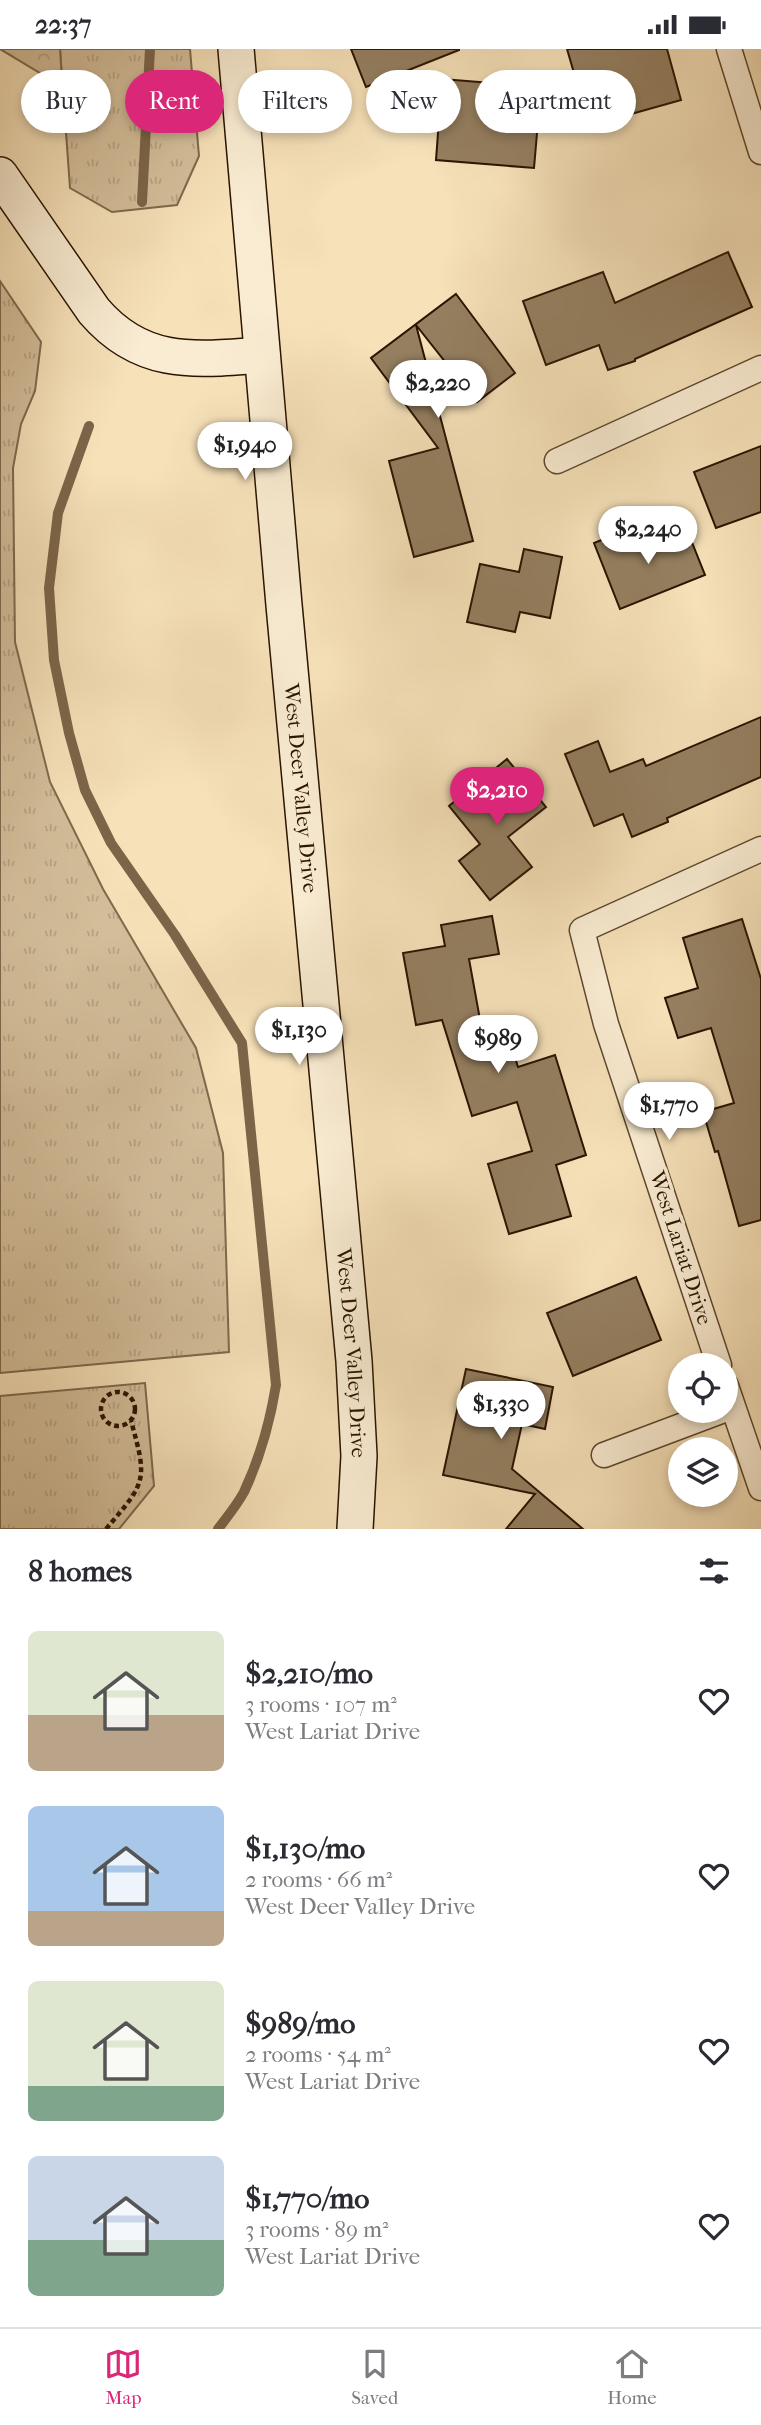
<!DOCTYPE html>
<html lang="en">
<head>
<meta charset="utf-8">
<style>
	body { margin:0; font-family:"IM FELL French Canon",serif; background:#f7f7f7; color:#2b2b33; height:100vh; display:flex; flex-direction:column; font-size:26px; white-space:nowrap }
	* { box-sizing:border-box; margin:0 }
	p { font-size:23px; color:#7c7c81 }
	.icon { flex:none; width:38px; height:38px; fill:none; stroke:currentColor; stroke-width:2; stroke-linecap:round; stroke-linejoin:round }
	.map { position:relative; height:1480px; overflow:hidden }
	.sheet { display:flex; flex-direction:column; background:#fff; flex:1 }
	.sheet>* { flex:none }
	.top-card { position:absolute; left:21px; top:21px; width:719px; height:63px; display:flex; gap:14px }
	.controls { position:absolute; left:668px; top:1304px; display:grid; gap:14px }
	.controls a { display:grid; place-items:center; width:70px; height:70px; border-radius:50%; background:#fff; box-shadow:0 4px 10px #0003; font-size:35px }
	.price { position:absolute; translate:-50% -60px; padding:0 16px; border-radius:24px; background:#fff; color:#222; font-size:23px; line-height:46px; filter:drop-shadow(0 2px 4px #0008) }
	.price::after { content:''; position:absolute; left:50%; top:42px; width:21px; height:16px; margin-left:-10px; background:inherit; clip-path:polygon(0 0,100% 0,50% 100%) }
	.price.selected { background:#db2777; color:#fff }
	ul { padding:0; list-style:none }
	li { display:flex; align-items:center; gap:21px; height:175px; padding:0 28px }
	li span { display:grid; place-items:center; flex:none; width:196px; height:140px; border-radius:10px; color:#555 }
	li>.icon { margin-inline-start:auto }
	span .icon { width:84px; height:84px; fill:#fffc; stroke-width:1 }
	li b { font-size:30px }
	h2 { display:flex; justify-content:space-between; align-items:center; height:84px; padding:0 28px; font-size:30px }
	.pill { padding:0 24px; border-radius:32px; background:#fff; box-shadow:0 4px 10px #0003; font-size:24px; line-height:63px }
	.pill.selected { background:#db2777; color:#fff }
	.status { display:flex; justify-content:space-between; align-items:center; height:49px; padding:0 35px; background:#fff; direction:ltr }
	.status svg { height:19px; fill:currentColor }
	.tabs { display:flex; justify-content:space-around; align-items:center; height:98px; border-top:2px solid #e1e1e2; background:#fff; font-size:19px; color:#7c7c81 }
	.tabs a { display:grid; justify-items:center; gap:4px }
	.tabs .selected { color:#db2777 }
	.map>svg:first-child { display:block }
	.grass { fill:url(#grass-tufts); stroke:#7e694d; stroke-width:2 }
	.forest { fill:url(#forest-crowns); stroke:#7e694d; stroke-width:2 }
	.lines { fill:none; stroke-linecap:round; stroke-linejoin:round }
	.stream { stroke:#7b6549; stroke-width:10 }
	.building { fill:#947f60; stroke:#2a1400; stroke-width:2 }
	.street-casing { stroke:#5d472e; stroke-width:27 }
	.secondary-casing { stroke:#2a1400; stroke-width:38 }
	.path { stroke:#2a1400; stroke-width:4.5; stroke-dasharray:5 3.5; stroke-linecap:butt }
	.street { stroke:#f9ecd2; stroke-width:24 }
	.secondary { stroke:#f9ecd2; stroke-width:35 }
	.labels { text-anchor:middle; dominant-baseline:central; stroke-width:7; stroke-linejoin:round; paint-order:stroke }
	.street-label { font-size:21px; fill:#2a1400; stroke:#f9ecd2 }
</style>
</head>
<body>
<div class="status"><b>22:37</b><svg viewBox="0 0 49 12"><path d="M0 12V9h3v3zM5 12V6h3v6zM10 12V3h3v9zM15 12V0h3v12zM26 1h20v11H26zM47 4h2v5h-2z"/></svg></div>
<div class="map">
<svg width="761" height="1480" viewBox="0 0 761 1480">
	<defs>
		<pattern id="grass-tufts" width="24" height="20" patternUnits="userSpaceOnUse" patternTransform="scale(1.75)"><rect width="24" height="20" fill="#d3be9a"/><path d="M3 7l-1-3M5 7V3M7 7l1-3M15 17l-1-3M17 17v-4M19 17l1-3" fill="none" stroke="#b5a283"/></pattern>
		<pattern id="forest-crowns" width="20" height="18" patternUnits="userSpaceOnUse" patternTransform="scale(1.75)"><rect width="20" height="18" fill="#d3be9a"/><path d="M2 6a3 3 0 1 1 6 0M12 15a3 3 0 1 1 6 0" fill="none" stroke="#b5a283"/></pattern>
	</defs>
	<rect width="100%" height="100%" fill="#f6e1b9"/>
	<filter id="stains"><feTurbulence type="fractalNoise" baseFrequency=".00286" numOctaves="4"/><feColorMatrix values="0 0 0 0 .2 0 0 0 0 .09 0 0 0 0 .02 0 0 0 .5 -.17"/></filter>
	<radialGradient id="worn" r=".72"><stop offset=".6" stop-color="#630" stop-opacity="0"/><stop offset="1" stop-color="#630" stop-opacity=".3"/></radialGradient>
	<!-- grass -->
	<g class="grass">
		<path d="M60 0H190L199 107 177 156 112 163 70 139Z"/>
		<path d="M0 232 41 293 35 342 21 375 13 419 15 593 50 733 103 840 196 999 223 1104 229 1303 0 1324Z"/>
		<path d="M145 1334 154 1437 119 1480H0V1347Z"/>
	</g>
	<!-- forest -->
	<path class="forest" d="M0 0H60L62 32 40 24Z"/>
	<g class="lines">
		<!-- stream -->
		<g class="stream">
			<path d="M142 153 150 0"/>
			<path d="M89 377 58 464 49 539 54 611 69 684 85 741 111 794 175 886 242 994 276 1336C270 1373 260 1409 244 1443 237 1456 227 1468 218 1480"/>
		</g>
	</g>
	<!-- building -->
	<g class="building">
		<path d="M351 0H459V1L366 38Z"/>
		<path d="M567 0H667L681 51 617 69 611 47 583 55Z"/>
		<path d="M442 30 541 38 534 119 436 111Z"/>
		<path d="M728 203 752 258 635 310V312L608 321 599 296 546 316 523 252 603 223 615 254Z"/>
		<path d="M456 245 515 324 477 353 416 276 473 492 414 508 389 412 438 399 371 309Z"/>
		<path d="M761 397V463L716 479 694 423Z"/>
		<path d="M628 480 636 501 687 481 705 526 620 560 594 494Z"/>
		<path d="M524 500 562 508 550 569 520 563 515 583 467 573 480 515 519 523Z"/>
		<path d="M761 668V728L667 769 668 773 632 788 623 765 594 777 565 705 598 692 610 723 643 710 646 717Z"/>
		<path d="M507 710 546 758 508 788 532 818 490 851 459 812 480 795 449 757Z"/>
		<path d="M492 867 499 905 469 910 481 976 503 969 518 1018 555 1006 586 1106 556 1116 571 1167 509 1185 488 1115 532 1102 517 1053 472 1067 442 971 416 976 403 904 445 897 441 876Z"/>
		<path d="M742 870 761 930V1171L739 1177 718 1102 715 1103 703 1063 734 1054 711 979 678 989 665 949 698 939 683 889Z"/>
		<path d="M636 1228 661 1291 573 1327 547 1264Z"/>
		<path d="M466 1320 553 1338 545 1380 522 1375 512 1420 583 1480H506L535 1445 443 1426Z"/>
	</g>
	<g class="lines">
		<!-- street casing -->
		<g class="street-casing">
			<g id="street">
				<path d="M729 0 761 103"/>
				<path d="M557 412 761 319"/>
				<path d="M719 1316 606 975 582 881 761 800"/>
				<path d="M726 1337 761 1439"/>
				<path d="M604 1406 721 1362"/>
			</g>
		</g>
		<!-- secondary casing -->
		<g class="secondary-casing">
			<g id="secondary">
				<path id="s1" d="M236 0 284 556 354 1312 359 1407 355 1480"/>
				<path d="M0 126 94 262C142 318 195 311 262 306"/>
			</g>
		</g>
		<!-- path -->
		<g class="path">
			<circle cx="118" cy="1360" r="17"/>
			<path d="M106 1480C146 1433 148 1432 131 1372"/>
		</g>
		<!-- street -->
		<use href="#street" class="street"/>
		<!-- secondary -->
		<use href="#secondary" class="secondary"/>
	</g>
	<g class="labels">
		<!-- street labels -->
		<g class="street-label">
			<text stroke="none"><textPath href="#s1" startOffset="742">West Deer Valley Drive</textPath></text>
			<text transform="translate(681 1199) rotate(72)">West Lariat Drive</text>
			<text stroke="none"><textPath href="#s1" startOffset="1309">West Deer Valley Drive</textPath></text>
		</g>
	</g>
	<rect width="100%" height="100%" filter="url(#stains)"/>
	<rect width="100%" height="100%" fill="url(#worn)"/>
</svg>
<div class="controls">
<a><svg class="icon" aria-label="locate" viewBox="0 0 24 24"><circle cx="12" cy="12" r="6"/><path d="M12 2v4M12 18v4M2 12h4M18 12h4"/></svg></a>
<a><svg class="icon" aria-label="layers" viewBox="0 0 24 24"><path d="M12 4l9 5-9 5-9-5zM3 14l9 5 9-5"/></svg></a>
</div>
<b class="price" style="left:438px;top:371px">$2,220</b>
<b class="price" style="left:245px;top:433px">$1,940</b>
<b class="price" style="left:648px;top:517px">$2,240</b>
<b class="price selected" style="left:497px;top:778px">$2,210</b>
<b class="price" style="left:299px;top:1018px">$1,130</b>
<b class="price" style="left:498px;top:1026px">$989</b>
<b class="price" style="left:669px;top:1093px">$1,770</b>
<b class="price" style="left:501px;top:1392px">$1,330</b>
<div class="top-card">
<a class="pill">Buy</a>
<a class="pill selected">Rent</a>
<a class="pill">Filters</a>
<a class="pill">New</a>
<a class="pill">Apartment</a>
</div>
</div>
<section class="sheet">
<h2>8 homes<svg class="icon" aria-label="filters" viewBox="0 0 24 24"><path d="M4 7h16M4 17h16"/><circle cx="9" cy="7" r="2"/><circle cx="15" cy="17" r="2"/></svg></h2>
<ul>
<li><span style="background:linear-gradient(#dfe7d0 60%,#b9a48a 0)"><svg class="icon" aria-label="home" viewBox="0 0 24 24"><path d="M3 11l9-7 9 7M6 9v11h12V9"/></svg></span><div><b>$2,210/mo</b><p>3 rooms · 107 m²</p><p>West Lariat Drive</p></div><svg class="icon" aria-label="heart" viewBox="0 0 24 24"><path d="M12 20l-8-8c-3-5 5-10 8-4 3-6 11-1 8 4z"/></svg></li>
<li><span style="background:linear-gradient(#a9c7e8 75%,#b9a48a 0)"><svg class="icon" aria-label="home" viewBox="0 0 24 24"><path d="M3 11l9-7 9 7M6 9v11h12V9"/></svg></span><div><b>$1,130/mo</b><p>2 rooms · 66 m²</p><p>West Deer Valley Drive</p></div><svg class="icon" aria-label="heart" viewBox="0 0 24 24"><path d="M12 20l-8-8c-3-5 5-10 8-4 3-6 11-1 8 4z"/></svg></li>
<li><span style="background:linear-gradient(#dfe7d0 75%,#7fa58c 0)"><svg class="icon" aria-label="home" viewBox="0 0 24 24"><path d="M3 11l9-7 9 7M6 9v11h12V9"/></svg></span><div><b>$989/mo</b><p>2 rooms · 54 m²</p><p>West Lariat Drive</p></div><svg class="icon" aria-label="heart" viewBox="0 0 24 24"><path d="M12 20l-8-8c-3-5 5-10 8-4 3-6 11-1 8 4z"/></svg></li>
<li><span style="background:linear-gradient(#c9d6e8 60%,#7fa58c 0)"><svg class="icon" aria-label="home" viewBox="0 0 24 24"><path d="M3 11l9-7 9 7M6 9v11h12V9"/></svg></span><div><b>$1,770/mo</b><p>3 rooms · 89 m²</p><p>West Lariat Drive</p></div><svg class="icon" aria-label="heart" viewBox="0 0 24 24"><path d="M12 20l-8-8c-3-5 5-10 8-4 3-6 11-1 8 4z"/></svg></li>
</ul>
</section>
<nav class="tabs">
<a class="selected"><svg class="icon" aria-label="map" viewBox="0 0 24 24"><path d="M3 6l6-2 6 2 6-2v14l-6 2-6-2-6 2zM9 4v14M15 6v14"/></svg>Map</a>
<a><svg class="icon" aria-label="saved" viewBox="0 0 24 24"><path d="M7 4h10v16l-5-4-5 4z"/></svg>Saved</a>
<a><svg class="icon" aria-label="home" viewBox="0 0 24 24"><path d="M3 11l9-7 9 7M6 9v11h12V9"/></svg>Home</a>
</nav>
</body>
</html>
